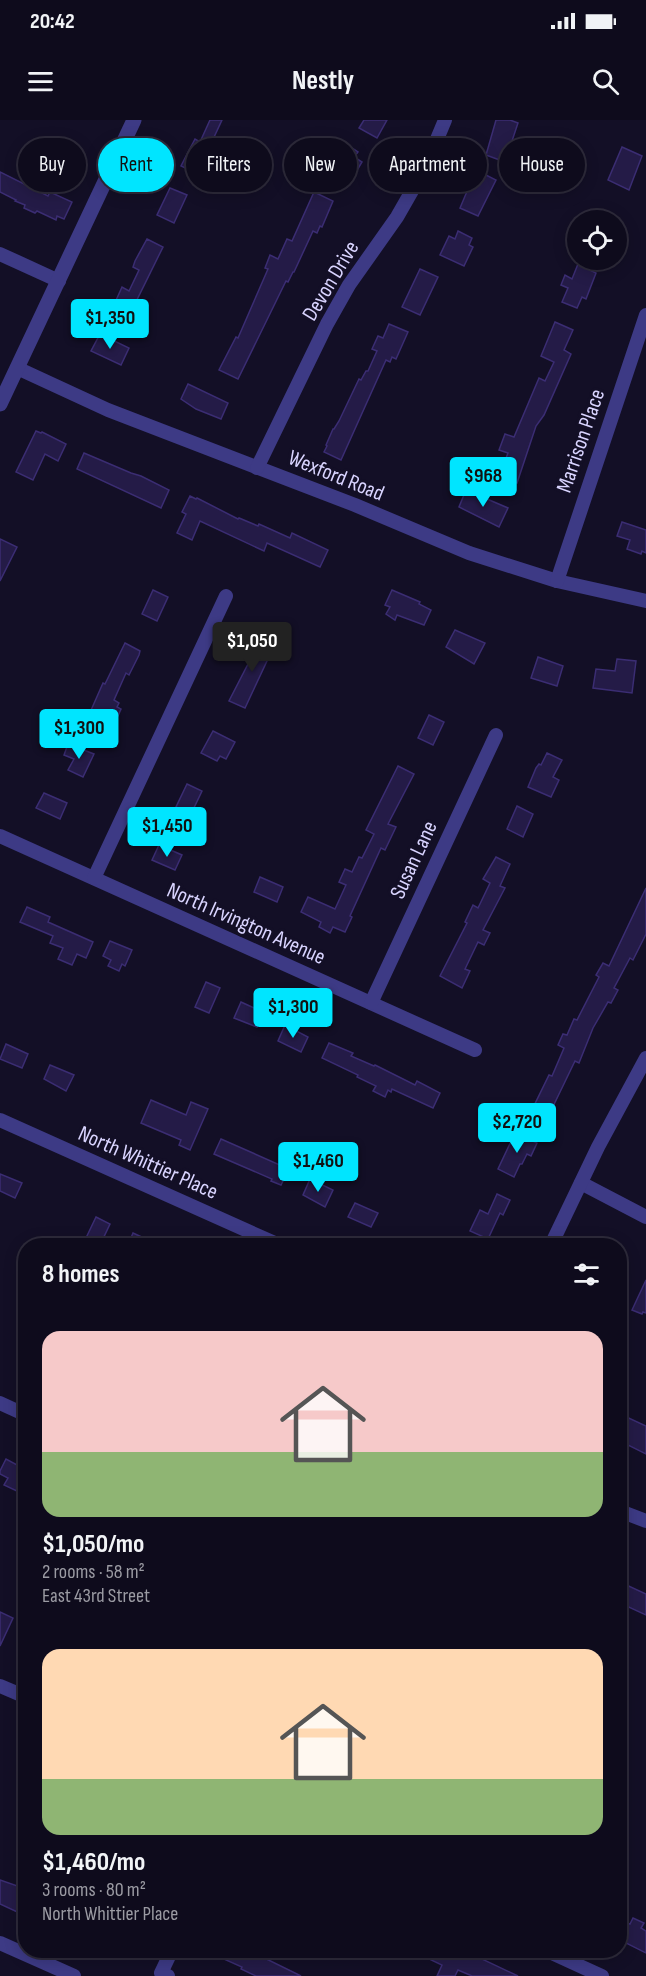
<!DOCTYPE html>
<html lang="en">
<head>
<meta charset="utf-8">
<style>
	body { margin:0; font-family:"Sofia Sans Condensed",sans-serif; background:#1c1929; color:#f1f3f6; height:100vh; display:flex; flex-direction:column; font-size:22px; white-space:nowrap }
	* { box-sizing:border-box; margin:0 }
	p { font-size:20px; color:#9b9ba3 }
	.icon { flex:none; width:33px; height:33px; fill:none; stroke:currentColor; stroke-width:2; stroke-linecap:round; stroke-linejoin:round }
	.map { position:relative; flex:1; overflow:hidden }
	.sheet { position:absolute; left:18px; top:1118px; width:609px; height:720px; display:flex; flex-direction:column; background:#0e0b1c; border-radius:24px; box-shadow:0 3px 15px #0003,0 0 0 2px #2e2b3b }
	.sheet>* { flex:none }
	.guide { position:absolute; left:18px; top:18px; width:610px; height:54px; display:flex; gap:12px }
	.controls { position:absolute; left:567px; top:90px; display:grid; gap:12px }
	.controls a { display:grid; place-items:center; width:60px; height:60px; border-radius:50%; background:#0e0b1c; box-shadow:0 3px 15px #0003,0 0 0 2px #2e2b3b; font-size:30px }
	.price { position:absolute; translate:-50% -51px; padding:0 14px; border-radius:6px; background:#00e5ff; color:#111; font-size:20px; line-height:39px; filter:drop-shadow(0 2px 3px #0008) }
	.price::after { content:''; position:absolute; left:50%; top:36px; width:18px; height:14px; margin-left:-9px; background:inherit; clip-path:polygon(0 0,100% 0,50% 100%) }
	.price.selected { background:#222; color:#fff }
	ul { padding:0; list-style:none }
	li { display:grid; align-content:center; gap:12px; height:318px; padding:0 24px }
	li span { display:grid; place-items:center; height:186px; border-radius:18px; color:#555 }
	li>.icon { margin-inline-start:auto }
	span .icon { width:108px; height:108px; fill:#fffc; stroke-width:1 }
	li b { font-size:26px }
	h2 { display:flex; justify-content:space-between; align-items:center; height:72px; padding:0 24px; font-size:26px }
	.chip { padding:0 21px; border-radius:27px; background:#0e0b1c; box-shadow:0 3px 15px #0003,0 0 0 2px #2e2b3b; font-size:21px; line-height:54px }
	.chip.selected { background:#00e5ff; color:#111 }
	.status { display:flex; justify-content:space-between; align-items:center; height:42px; padding:0 30px; background:#0e0b1c; direction:ltr }
	.status svg { height:16px; fill:currentColor }
	header { display:flex; justify-content:space-between; align-items:center; height:78px; padding:0 24px; background:#0e0b1c; font-size:27px; font-weight:700 }
	.map>svg:first-child { display:block }
	.building { fill:#241b47; stroke:#3b2d73; stroke-width:1.5 }
	.lines { fill:none; stroke-linecap:round; stroke-linejoin:round }
	.minor { stroke:#3d3a85; stroke-width:14 }
	.tertiary { stroke:#3d3a85; stroke-width:15 }
	.labels { text-anchor:middle; dominant-baseline:central; stroke-width:6; stroke-linejoin:round; paint-order:stroke }
	.street-label { font-size:22px; fill:#d9d4ff; stroke:#130f26 }
</style>
</head>
<body>
<div class="status"><b>20:42</b><svg viewBox="0 0 49 12"><path d="M0 12V9h3v3zM5 12V6h3v6zM10 12V3h3v9zM15 12V0h3v12zM26 1h20v11H26zM47 4h2v5h-2z"/></svg></div>
<header><svg class="icon" aria-label="menu" viewBox="0 0 24 24"><path d="M4 6h16M4 12h16M4 18h16"/></svg>Nestly<svg class="icon" aria-label="search" viewBox="0 0 24 24"><circle cx="10" cy="10" r="6"/><path d="M15 15l6 6"/></svg></header>
<div class="map">
<svg width="646" height="1856" viewBox="0 0 646 1856">
	<rect width="100%" height="100%" fill="#130f26"/>
	<!-- building -->
	<g class="building">
		<path d="M210 0H222L202 43 207 46 202 56 181 46 195 19 200 22Z"/>
		<path d="M364 0H387L377 18 359 8Z"/>
		<path d="M496 0H510L518 3 505 42 486 35Z"/>
		<path d="M346 24 358 32 354 37 362 42 347 67 331 58 340 42 336 40Z"/>
		<path d="M622 27 642 36 629 70 608 60Z"/>
		<path d="M476 50 496 60 478 96 460 88Z"/>
		<path d="M0 52 48 76 50 72 72 82 64 99 57 96 56 100 37 91 35 93 24 88 25 85 15 81 16 80 0 72Z"/>
		<path d="M170 68 187 75 174 103 157 95Z"/>
		<path d="M314 72 333 81 322 107 320 106 317 113 313 111 294 152H293L288 162 286 161 238 259 219 250 236 217 238 218 268 149 265 148 270 135 278 139 287 119 292 121Z"/>
		<path d="M458 111 472 118 469 125 473 127 464 146 440 135 449 116 455 119Z"/>
		<path d="M147 119 163 127 125 204 109 196 122 167 129 171 139 150 133 147 135 141Z"/>
		<path d="M578 144 596 153 586 179 582 177 577 188 562 182 568 168 561 165 565 155 572 159Z"/>
		<path d="M420 149 438 157 420 195 402 187Z"/>
		<path d="M555 202 573 210 564 230 571 234 544 295 536 306 517 363 499 356 508 333 499 330 505 314 514 317 539 258 545 261 554 242 541 236Z"/>
		<path d="M389 204 408 212 396 239 392 237 390 242 386 240 341 340 324 332 327 326 326 325 333 309H334L339 301 359 259 361 260 366 251H368L377 231 372 229 378 216 383 218Z"/>
		<path d="M100 214 129 228 121 245 91 231Z"/>
		<path d="M188 264 228 283 221 299 196 289 181 279Z"/>
		<path d="M36 311 41 313 42 312 66 324 58 341 45 334 33 360 16 352Z"/>
		<path d="M84 333 131 353 141 356 169 370 161 388 77 349Z"/>
		<path d="M466 370 508 388 499 407 459 387Z"/>
		<path d="M190 376 196 379 197 378 238 399 239 398 258 406 259 404 290 418 292 413 328 430 320 447 267 423 264 431 200 401 192 420 177 413 186 394 182 392Z"/>
		<path d="M622 402 646 410V433L642 431 641 434 627 429 630 420 617 416Z"/>
		<path d="M0 419 17 427 0 461Z"/>
		<path d="M153 470 168 477 157 501 142 494Z"/>
		<path d="M392 470 420 482 419 484 431 490 424 505 397 495 395 500 386 494 390 487 385 485Z"/>
		<path d="M455 510 485 523 474 544 446 527Z"/>
		<path d="M257 518 274 526 245 588 229 581 249 542Z"/>
		<path d="M125 523 140 531 139 535 129 555 126 553 114 580 119 583 117 587 121 589 117 598 113 596 109 605 88 597 103 563 105 564Z"/>
		<path d="M538 537 563 546 557 566 531 558Z"/>
		<path d="M617 539 636 541 632 573 593 568 596 549 615 551Z"/>
		<path d="M429 595 444 602 433 625 418 618Z"/>
		<path d="M213 611 235 622 226 639 220 636 217 641 201 633Z"/>
		<path d="M68 624 94 634 83 657 68 650 74 639 64 635Z"/>
		<path d="M547 633 562 640 553 657 559 660 551 677 528 667 536 648 539 644 541 645Z"/>
		<path d="M398 646 414 654 388 704 396 707 385 730 381 728 350 796 352 797 345 812 333 807 330 813 319 807 321 802 301 792 308 777 335 789 346 765 339 762 345 749 352 752 359 737 362 738 374 714 366 710Z"/>
		<path d="M187 664 202 671 191 694 176 687Z"/>
		<path d="M44 673 67 683 60 699 36 688Z"/>
		<path d="M517 686 533 694 523 717 507 709Z"/>
		<path d="M159 725 182 735 175 750 152 740Z"/>
		<path d="M496 737 510 744 500 766 505 768 483 810 490 813 484 825 478 822 465 849 470 851 462 868 440 856 467 803 465 802 473 785 478 788 490 763 483 759Z"/>
		<path d="M260 757 283 767 277 782 254 772Z"/>
		<path d="M646 768V814L633 840 630 838 614 868 618 870 611 883 608 882 593 908 579 943 575 941 545 1003 529 996 549 955 552 956 564 928 558 925 563 914 567 915 574 899 577 900 599 857 596 855 603 843 609 846Z"/>
		<path d="M27 787 50 797 48 802 93 822 86 838 77 834 72 845 58 839 63 828 50 823 53 816 20 802Z"/>
		<path d="M110 821 132 830 125 846 122 844 119 851 108 846 111 840 103 836Z"/>
		<path d="M206 862 220 868 209 893 195 887Z"/>
		<path d="M241 882 263 892 257 907 234 898Z"/>
		<path d="M285 905 308 917 301 932 278 921Z"/>
		<path d="M329 923 353 933 351 936 374 946 375 945 415 965 417 961 440 973 433 988 392 969 391 972 388 970 385 977 373 971 376 966 357 957 358 955 322 938Z"/>
		<path d="M6 924 28 934 22 948 0 939Z"/>
		<path d="M50 945 74 955 66 971 44 959Z"/>
		<path d="M151 980 186 995 191 982 208 989 190 1030 179 1025 181 1020 141 1003Z"/>
		<path d="M515 1013 537 1023 531 1036 527 1034 522 1044H520L514 1057 498 1049Z"/>
		<path d="M221 1019 289 1049 281 1065 271 1061 272 1059 214 1034Z"/>
		<path d="M0 1054 22 1063 15 1078 0 1071Z"/>
		<path d="M310 1059 333 1070 325 1087 303 1075Z"/>
		<path d="M497 1074 510 1080 503 1095 500 1093 488 1119 470 1111 480 1090 488 1094Z"/>
		<path d="M355 1083 378 1093 371 1107 348 1097Z"/>
		<path d="M96 1097 110 1104 100 1125 85 1120Z"/>
		<path d="M133 1113 159 1125H128Z"/>
		<path d="M646 1160V1193L643 1192 642 1194 632 1190Z"/>
		<path d="M620 1294 646 1306V1334L620 1321Z"/>
		<path d="M26 1328V1358L19 1372 4 1365 8 1358 0 1354V1351L6 1339 17 1345Z"/>
		<path d="M620 1462 646 1474V1495L620 1483Z"/>
		<path d="M0 1492 13 1498 0 1526Z"/>
		<path d="M0 1760 26 1769V1796L0 1784Z"/>
		<path d="M633 1798 644 1803 641 1808 646 1811V1833L620 1820 627 1803 630 1804Z"/>
		<path d="M204 1830H248L301 1856H256L241 1849 242 1847Z"/>
		<path d="M433 1830H463L518 1856H472L458 1850 455 1856H437L442 1845 429 1839Z"/>
	</g>
	<g class="lines">
		<!-- minor -->
		<g class="minor">
			<path d="M0 134 59 161"/>
			<path d="M17 248 108 290 355 385 469 433 557 461 646 481"/>
			<path d="M257 348 327 204 349 165 397 97 425 48 445 0"/>
			<path d="M557 461 646 195"/>
			<path d="M0 716 475 930"/>
			<path d="M94 758 226 476"/>
			<path d="M371 883 496 615"/>
			<path d="M0 1000 279 1125"/>
			<path d="M581 1063 646 1097"/>
			<path d="M551 1125 598 1027 646 938"/>
			<path d="M0 1283 26 1295"/>
			<path d="M620 1391 646 1401"/>
			<path d="M0 1566 26 1577"/>
			<path d="M0 1823 74 1856"/>
			<path d="M545 1830 602 1856"/>
			<path d="M168 1856 161 1853 172 1830"/>
		</g>
		<!-- tertiary -->
		<path class="tertiary" d="M0 284 134 0"/>
	</g>
	<g class="labels">
		<!-- street labels -->
		<g class="street-label">
			<text transform="translate(331 161) rotate(-59)">Devon Drive</text>
			<text transform="translate(581 321) rotate(-71)">Marrison Place</text>
			<text transform="translate(336 356) rotate(22)">Wexford Road</text>
			<text transform="translate(414 740) rotate(-65)">Susan Lane</text>
			<text transform="translate(246 804) rotate(24)">North Irvington Avenue</text>
			<text transform="translate(148 1043) rotate(24)">North Whittier Place</text>
		</g>
	</g>
</svg>
<div class="controls">
<a><svg class="icon" aria-label="locate" viewBox="0 0 24 24"><circle cx="12" cy="12" r="6"/><path d="M12 2v4M12 18v4M2 12h4M18 12h4"/></svg></a>
</div>
<b class="price" style="left:110px;top:230px">$1,350</b>
<b class="price" style="left:483px;top:388px">$968</b>
<b class="price selected" style="left:252px;top:553px">$1,050</b>
<b class="price" style="left:79px;top:640px">$1,300</b>
<b class="price" style="left:167px;top:738px">$1,450</b>
<b class="price" style="left:293px;top:919px">$1,300</b>
<b class="price" style="left:517px;top:1034px">$2,720</b>
<b class="price" style="left:318px;top:1073px">$1,460</b>
<div class="guide">
<a class="chip">Buy</a>
<a class="chip selected">Rent</a>
<a class="chip">Filters</a>
<a class="chip">New</a>
<a class="chip">Apartment</a>
<a class="chip">House</a>
</div>
<section class="sheet">
<h2>8 homes<svg class="icon" aria-label="filters" viewBox="0 0 24 24"><path d="M4 7h16M4 17h16"/><circle cx="9" cy="7" r="2"/><circle cx="15" cy="17" r="2"/></svg></h2>
<ul>
<li><span style="background:linear-gradient(#f6c9c9 65%,#8fb573 0)"><svg class="icon" aria-label="home" viewBox="0 0 24 24"><path d="M3 11l9-7 9 7M6 9v11h12V9"/></svg></span><div><b>$1,050/mo</b><p>2 rooms · 58 m²</p><p>East 43rd Street</p></div></li>
<li><span style="background:linear-gradient(#ffd9b3 70%,#8fb573 0)"><svg class="icon" aria-label="home" viewBox="0 0 24 24"><path d="M3 11l9-7 9 7M6 9v11h12V9"/></svg></span><div><b>$1,460/mo</b><p>3 rooms · 80 m²</p><p>North Whittier Place</p></div></li>
</ul>
</section>
</div>
</body>
</html>
